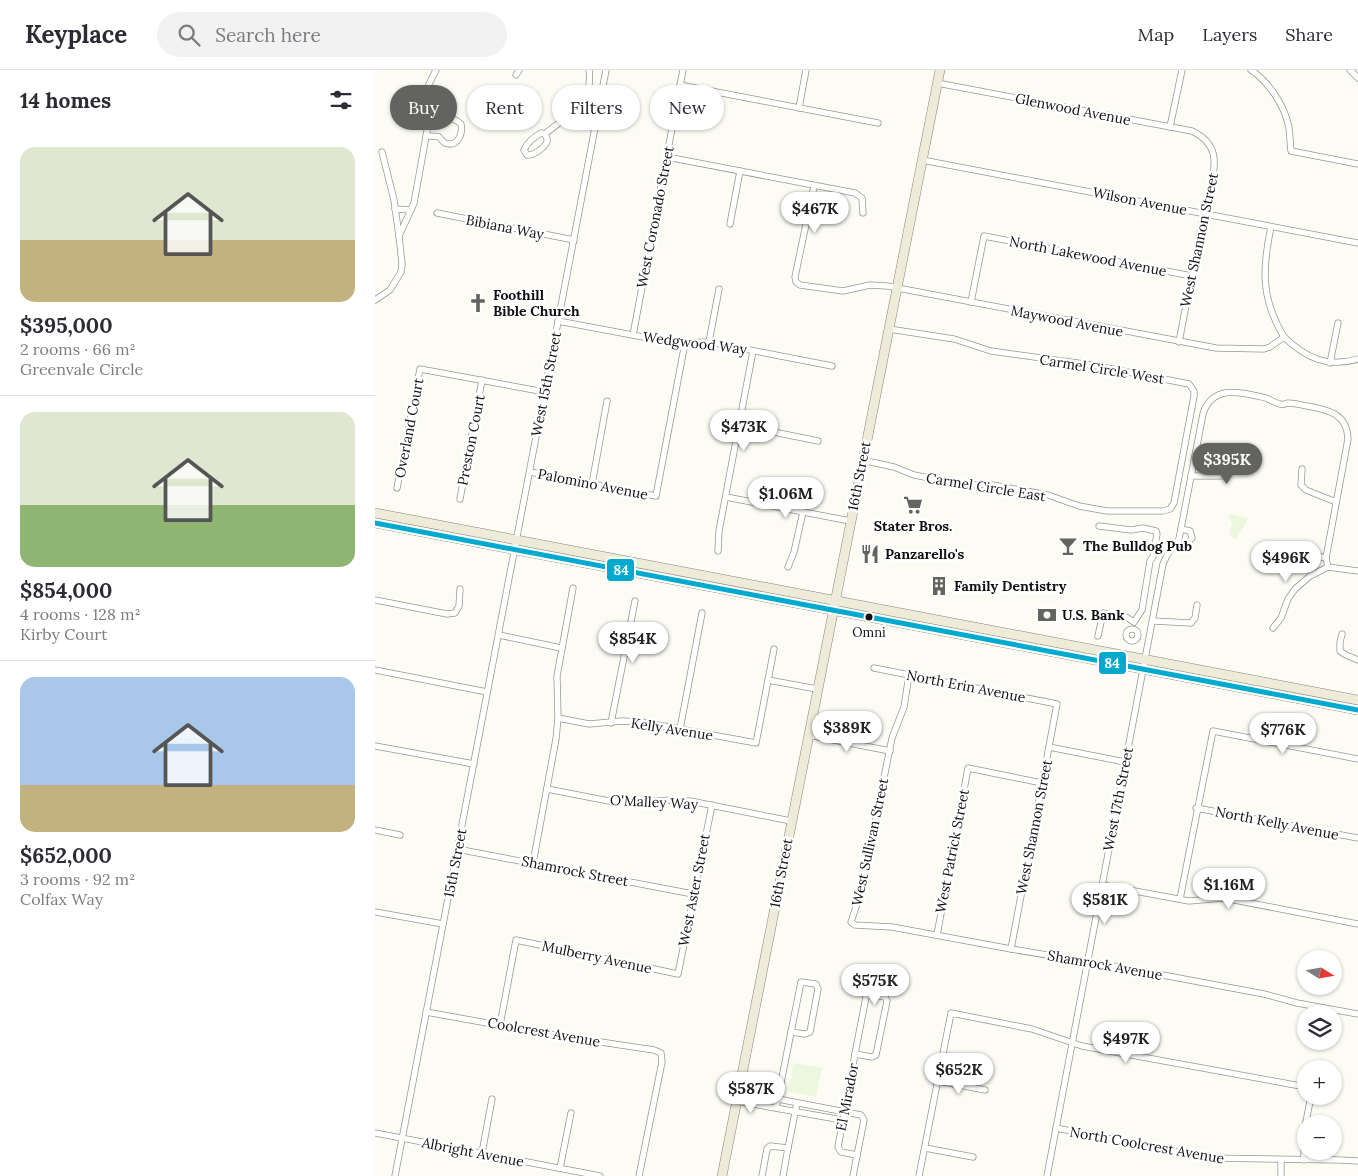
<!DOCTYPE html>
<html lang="en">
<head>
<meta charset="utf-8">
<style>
	body { margin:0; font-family:Lora,serif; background:#f2f2f3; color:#2b2b33; height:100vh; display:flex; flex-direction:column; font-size:19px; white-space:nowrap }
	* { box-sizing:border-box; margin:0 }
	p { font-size:16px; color:#7c7c81 }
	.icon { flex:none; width:28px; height:28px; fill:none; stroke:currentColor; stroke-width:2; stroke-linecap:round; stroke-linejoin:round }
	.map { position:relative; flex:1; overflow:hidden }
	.side { display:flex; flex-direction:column; background:#fff; width:375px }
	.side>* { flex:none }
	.top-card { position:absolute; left:15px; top:15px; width:475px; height:45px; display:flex; gap:10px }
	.needle { width:32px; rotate:101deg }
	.fabs { position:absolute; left:922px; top:880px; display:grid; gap:10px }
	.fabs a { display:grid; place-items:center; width:45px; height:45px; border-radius:50%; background:#fff; box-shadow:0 1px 4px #0004; font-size:25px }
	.price { position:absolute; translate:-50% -42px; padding:0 11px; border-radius:18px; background:#fff; color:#222; font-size:16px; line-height:32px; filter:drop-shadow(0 1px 2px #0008) }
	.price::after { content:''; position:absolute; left:50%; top:30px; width:15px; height:11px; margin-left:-8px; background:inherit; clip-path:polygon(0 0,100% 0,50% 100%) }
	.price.selected { background:#636360; color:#fff }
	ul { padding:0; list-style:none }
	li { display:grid; align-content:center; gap:10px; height:265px; padding:0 20px }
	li+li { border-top:1px solid #e1e1e2 }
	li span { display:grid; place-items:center; height:155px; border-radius:15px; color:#555 }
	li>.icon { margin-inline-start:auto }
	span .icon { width:90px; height:90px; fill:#fffc; stroke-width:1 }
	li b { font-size:21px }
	h2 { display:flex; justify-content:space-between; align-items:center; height:60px; padding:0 20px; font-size:21px }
	.pill { padding:0 18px; border-radius:22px; background:#fff; box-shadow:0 1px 4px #0004; font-size:18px; line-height:45px }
	.pill.selected { background:#636360; color:#fff }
	header { display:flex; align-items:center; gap:30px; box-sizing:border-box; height:70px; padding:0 25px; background:#fff; border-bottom:1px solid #e1e1e2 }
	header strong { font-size:24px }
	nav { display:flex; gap:28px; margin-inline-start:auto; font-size:18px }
	.search { width:350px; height:45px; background:#f2f2f3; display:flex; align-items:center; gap:12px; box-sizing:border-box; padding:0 18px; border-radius:28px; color:#7c7c81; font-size:19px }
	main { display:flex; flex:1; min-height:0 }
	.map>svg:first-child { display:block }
	.pitch { fill:#ebf8dd }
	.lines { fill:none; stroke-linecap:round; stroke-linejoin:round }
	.street-casing { stroke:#969693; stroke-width:7 }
	.primary-casing { stroke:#848480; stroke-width:10 }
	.street { stroke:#fffffe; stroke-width:5.5 }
	.primary { stroke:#eeecd9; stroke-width:9 }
	.bus-1-casing { stroke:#fff; stroke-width:9 }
	.bus-1 { stroke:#00a9ce; stroke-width:5 }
	.bus-dot { fill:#101010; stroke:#fff; stroke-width:2 }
	.labels { text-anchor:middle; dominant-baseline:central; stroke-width:5; stroke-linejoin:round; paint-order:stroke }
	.bus-label { font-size:13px; fill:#101010; stroke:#fff }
	.street-label { font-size:14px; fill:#101010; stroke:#fff }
	.poi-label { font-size:14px; font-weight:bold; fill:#101010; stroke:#fff; text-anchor:start }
	.line-badge { stroke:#fff; stroke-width:2 }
	.badge-label { font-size:14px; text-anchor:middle; font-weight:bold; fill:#fff }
</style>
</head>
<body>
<header>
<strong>Keyplace</strong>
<div class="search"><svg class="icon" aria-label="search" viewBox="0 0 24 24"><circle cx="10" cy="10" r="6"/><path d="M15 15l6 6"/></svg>Search here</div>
<nav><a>Map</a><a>Layers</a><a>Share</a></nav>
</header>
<main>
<section class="side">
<h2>14 homes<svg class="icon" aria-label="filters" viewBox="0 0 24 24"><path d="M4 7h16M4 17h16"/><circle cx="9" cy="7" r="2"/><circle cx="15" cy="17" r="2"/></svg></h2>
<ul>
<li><span style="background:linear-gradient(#dfe7d0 60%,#c2b280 0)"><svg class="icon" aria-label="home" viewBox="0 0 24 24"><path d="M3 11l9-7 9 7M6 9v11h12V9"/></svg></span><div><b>$395,000</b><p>2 rooms · 66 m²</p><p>Greenvale Circle</p></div></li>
<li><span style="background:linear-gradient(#dfe7d0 60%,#8fb573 0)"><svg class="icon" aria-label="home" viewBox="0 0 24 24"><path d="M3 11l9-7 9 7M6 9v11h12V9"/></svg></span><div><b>$854,000</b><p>4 rooms · 128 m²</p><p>Kirby Court</p></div></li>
<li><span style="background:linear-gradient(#a9c7e8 70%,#c2b280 0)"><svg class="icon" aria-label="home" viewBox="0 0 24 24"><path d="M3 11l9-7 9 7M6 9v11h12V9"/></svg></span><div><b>$652,000</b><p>3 rooms · 92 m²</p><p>Colfax Way</p></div></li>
</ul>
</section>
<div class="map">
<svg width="983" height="1106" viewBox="0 0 983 1106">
	<rect width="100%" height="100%" fill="#fcfcf5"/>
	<!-- pitch -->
	<g class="pitch">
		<path d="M855 444 873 448C871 457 865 459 862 469L856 467 854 464 857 454 854 448Z"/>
		<path d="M421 993 447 998 441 1027 415 1022 413 1019 415 1009 418 1007 416 1005 418 995Z"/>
	</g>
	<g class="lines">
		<!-- street casing -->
		<g class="street-casing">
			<g id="street">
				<path d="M876 0C894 12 910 36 914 58 915 65 915 73 916 81L983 94"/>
				<path d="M975 0 983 8"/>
				<path d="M141 5 144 0"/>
				<path d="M562 13 817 61C844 74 841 93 836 118 834 130 831 141 827 152L804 272"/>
				<path d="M305 15 503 53"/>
				<path d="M424 38 431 0"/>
				<path d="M198 43 205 51 220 56"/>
				<path d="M795 57 807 0"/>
				<path d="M170 64C171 67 173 69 172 72 169 78 158 86 152 85L149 80C152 73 159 67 166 63L170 64C192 45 219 35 214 0"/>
				<path d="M51 66C54 66 60 66 64 67 66 69 68 72 70 73 83 78 88 63 86 54 74 43 68 52 54 50"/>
				<path d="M7 82 19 130 24 166"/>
				<path d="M292 87 480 123 487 128 488 143"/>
				<path d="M547 90 983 173"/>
				<path d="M439 116 420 207 421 212 425 215 468 221 495 215 512 216 841 278 889 279 895 277 909 267C931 288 952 298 983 289"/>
				<path d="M20 139 36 140"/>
				<path d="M62 143 199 170"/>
				<path d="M355 154 365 101"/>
				<path d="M896 157C887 199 886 229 909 267"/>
				<path d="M0 230 15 220 26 202 27 194 24 166 39 133 54 50 52 20 54 14 61 0"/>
				<path d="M596 232 609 166 817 206"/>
				<path d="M183 251 300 273 334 272 457 296"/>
				<path d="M258 265 308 0"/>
				<path d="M334 272 344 219"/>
				<path d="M955 293 963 253"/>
				<path d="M364 355 443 371"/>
				<path d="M487 390 519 397 539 405 586 414 618 415 673 425 704 436 732 441H788L795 439 799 433 819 326V321L814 314 717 295 616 281 579 269 514 259"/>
				<path d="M927 399 926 415 931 420 961 432"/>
				<path d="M155 402 281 426 310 273"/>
				<path d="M816 406H846L851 405 859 400 860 387"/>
				<path d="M217 414 232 331"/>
				<path d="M22 418 45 299 170 322"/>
				<path d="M351 427 475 451"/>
				<path d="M85 429 107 310"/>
				<path d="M724 456 756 460 768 458 781 461 782 464 778 487 775 491 767 540 759 552"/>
				<path d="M801 474H812L817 468 815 461 806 459"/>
				<path d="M343 481 344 461 378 281"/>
				<path d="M889 496C892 472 907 477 924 482 933 484 942 486 951 488"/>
				<path d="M413 497 419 482 428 442"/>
				<path d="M0 530 72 544 80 543 84 536 85 519"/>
				<path d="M778 551 816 553 820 548 822 535"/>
				<path d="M898 558 906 548 913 529 920 519 935 506 953 497"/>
				<circle cx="757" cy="565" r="6"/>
				<path d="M967 564 965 572V581L971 585 983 590"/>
				<path d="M124 565 186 578"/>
				<path d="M723 566 728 543 751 547 759 552"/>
				<path d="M499 598 682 634 636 879"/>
				<path d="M0 600 112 622"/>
				<path d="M534 605 529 637 517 668 486 822 476 852 480 855 517 857 636 879 750 898 889 924 922 933 983 944"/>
				<path d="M393 610 442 619"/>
				<path d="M183 648 214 654 247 651 267 652 381 673 399 579"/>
				<path d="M236 653 260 531"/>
				<path d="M305 659 327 543"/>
				<path d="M433 665 515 681"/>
				<path d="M0 676 99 694"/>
				<path d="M674 677 750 692"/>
				<path d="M172 719 234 731 259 732 298 730 315 731 416 751"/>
				<path d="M821 738 983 768"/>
				<path d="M0 760 25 765"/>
				<path d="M82 779 318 824"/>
				<path d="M158 793 181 669 183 648 182 606 198 518"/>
				<path d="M727 815 814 831 849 828 983 854"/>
				<path d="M805 829 838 661 983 689"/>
				<path d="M0 842 68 854"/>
				<path d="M562 865 593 698 667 713"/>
				<path d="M426 912 441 914 443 919 435 962 430 964 416 962Z"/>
				<path d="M493 924 510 927 512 931 501 985 497 987 480 984 491 927Z"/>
				<path d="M51 942 179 965 279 980 286 983 287 992 264 1106"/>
				<path d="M125 955 141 870 303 904 337 735"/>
				<path d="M480 984 463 1077 466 1082 482 1085"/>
				<path d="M563 1011 610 1020"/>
				<path d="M364 1017 389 1022 403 1029 486 1045 489 1050 478 1106"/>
				<path d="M361 1031 467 1050"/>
				<path d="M401 1038 416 962"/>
				<path d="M681 1058 832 1088 964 1090 983 1091"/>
				<path d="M0 1063 225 1106"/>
				<path d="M413 1078 422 1033"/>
				<path d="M550 1078 598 1087"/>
				<path d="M107 1083 117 1029"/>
				<path d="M906 1090V1106"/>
				<path d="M929 1090V1062L936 1026"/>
				<path d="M185 1098 196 1043"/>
				<path d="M20 1106 231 0"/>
				<path d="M387 1106 392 1079 395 1076 413 1078 408 1106"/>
				<path d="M544 1106 576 943 657 959 707 976 931 1017"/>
				<path d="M672 1106 788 494 792 485 804 469 828 344C837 314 867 322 891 328 896 330 900 333 905 334 911 335 907 334 913 333 919 333 926 335 932 336 953 340 972 343 973 369L951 488 953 497 983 501"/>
			</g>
		</g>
		<!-- primary casing -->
		<g class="primary-casing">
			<g id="primary">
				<path d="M0 443 983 630"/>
				<path d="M0 453 983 640"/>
				<path d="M347 1106 565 0"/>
			</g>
		</g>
		<!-- street -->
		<use href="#street" class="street"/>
		<!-- primary -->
		<use href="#primary" class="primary"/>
		<!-- bus-1 casing -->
		<g class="bus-1-casing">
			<path id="bus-1" d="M0 453 983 640"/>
		</g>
		<!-- bus-1 -->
		<use href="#bus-1" class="bus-1"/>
	</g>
	<!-- icons -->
	<defs>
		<g id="church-bare" transform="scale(1.5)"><path d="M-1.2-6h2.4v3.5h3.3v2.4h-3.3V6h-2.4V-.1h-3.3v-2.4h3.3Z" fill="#636360" stroke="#fff" stroke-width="2.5" paint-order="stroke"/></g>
		<g id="supermarket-bare" transform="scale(1.5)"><path d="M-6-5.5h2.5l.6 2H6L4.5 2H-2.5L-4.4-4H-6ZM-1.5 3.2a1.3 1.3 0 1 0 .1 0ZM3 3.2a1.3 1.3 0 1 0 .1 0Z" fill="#636360" stroke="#fff" stroke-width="2.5" paint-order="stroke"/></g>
		<g id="bar-bare" transform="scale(1.5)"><path d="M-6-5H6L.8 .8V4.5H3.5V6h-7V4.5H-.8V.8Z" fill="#636360" stroke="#fff" stroke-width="2.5" paint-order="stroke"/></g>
		<g id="restaurant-bare" transform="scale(1.5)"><path d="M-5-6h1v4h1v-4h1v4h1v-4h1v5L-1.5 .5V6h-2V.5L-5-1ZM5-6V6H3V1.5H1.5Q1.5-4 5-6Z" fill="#636360" stroke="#fff" stroke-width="2.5" paint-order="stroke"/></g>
		<g id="building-bare" transform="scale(1.5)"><path d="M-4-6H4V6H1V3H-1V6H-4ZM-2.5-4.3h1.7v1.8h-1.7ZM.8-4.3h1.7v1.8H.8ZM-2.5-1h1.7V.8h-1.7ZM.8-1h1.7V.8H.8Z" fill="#636360" stroke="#fff" stroke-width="2.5" paint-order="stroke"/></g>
		<g id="bank-bare" transform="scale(1.5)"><path d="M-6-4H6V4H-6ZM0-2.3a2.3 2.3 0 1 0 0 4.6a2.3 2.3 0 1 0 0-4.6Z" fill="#636360" stroke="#fff" stroke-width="2.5" paint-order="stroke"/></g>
	</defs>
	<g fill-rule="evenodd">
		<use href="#church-bare" x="103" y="233"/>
		<use href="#supermarket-bare" x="538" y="435"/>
		<use href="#bar-bare" x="693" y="476"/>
		<use href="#restaurant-bare" x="495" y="484"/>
		<use href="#building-bare" x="564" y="516"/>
		<use href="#bank-bare" x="672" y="545"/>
	</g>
	<!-- markers -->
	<circle class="bus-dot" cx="494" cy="547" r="4.5"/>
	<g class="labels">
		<!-- bus labels -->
		<g class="bus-label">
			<text x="494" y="562">Omni</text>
		</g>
		<!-- street labels -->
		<g class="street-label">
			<text transform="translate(698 39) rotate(11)">Glenwood Avenue</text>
			<text transform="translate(765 131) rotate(11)">Wilson Avenue</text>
			<text transform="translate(280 147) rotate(-79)">West Coronado Street</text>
			<text transform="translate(130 157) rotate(11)">Bibiana Way</text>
			<text transform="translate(824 170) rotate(-78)">West Shannon Street</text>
			<text transform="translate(713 186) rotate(11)">North Lakewood Avenue</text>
			<text transform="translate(692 251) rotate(11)">Maywood Avenue</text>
			<text transform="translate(320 273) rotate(7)">Wedgwood Way</text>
			<text transform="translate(727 299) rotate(9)">Carmel Circle West</text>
			<text transform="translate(171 314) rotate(-79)">West 15th Street</text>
			<text transform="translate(34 358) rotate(-79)">Overland Court</text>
			<text transform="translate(96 370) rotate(-79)">Preston Court</text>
			<text transform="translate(484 406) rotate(-79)">16th Street</text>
			<text transform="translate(218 414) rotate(11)">Palomino Avenue</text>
			<text transform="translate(611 417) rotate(9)">Carmel Circle East</text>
			<text transform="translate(591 616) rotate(11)">North Erin Avenue</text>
			<text transform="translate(297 659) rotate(9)">Kelly Avenue</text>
			<text transform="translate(743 729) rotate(-79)">West 17th Street</text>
			<text transform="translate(279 732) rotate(3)">O'Malley Way</text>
			<text transform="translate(902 753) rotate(11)">North Kelly Avenue</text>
			<text transform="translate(659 757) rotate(-79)">West Shannon Street</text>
			<text transform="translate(495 772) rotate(-78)">West Sullivan Street</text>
			<text transform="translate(577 781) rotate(-79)">West Patrick Street</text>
			<text transform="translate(80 793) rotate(-79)">15th Street</text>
			<text transform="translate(200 801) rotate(11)">Shamrock Street</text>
			<text transform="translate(406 803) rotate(-79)">16th Street</text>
			<text transform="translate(319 820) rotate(-79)">West Aster Street</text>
			<text transform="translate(222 887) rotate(12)">Mulberry Avenue</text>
			<text transform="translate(730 895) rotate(10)">Shamrock Avenue</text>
			<text transform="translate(169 962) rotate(10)">Coolcrest Avenue</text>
			<text transform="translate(472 1027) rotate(-79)">El Mirador</text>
			<text transform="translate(772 1075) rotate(10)">North Coolcrest Avenue</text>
			<text transform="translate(98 1082) rotate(11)">Albright Avenue</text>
		</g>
		<!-- poi labels -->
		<g class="poi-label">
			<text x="118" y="225">Foothill<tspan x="118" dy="16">Bible Church</tspan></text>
			<text x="538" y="456" text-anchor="middle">Stater Bros.</text>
			<text x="708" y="476">The Bulldog Pub</text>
			<text x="510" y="484">Panzarello's</text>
			<text x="579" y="516">Family Dentistry</text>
			<text x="687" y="545">U.S. Bank</text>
		</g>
	</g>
	<g class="line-badge">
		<rect x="231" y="488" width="29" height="24" rx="5" fill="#00a9ce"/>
		<rect x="723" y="581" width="29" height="24" rx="5" fill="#00a9ce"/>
	</g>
	<g class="badge-label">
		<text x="246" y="505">84</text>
		<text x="737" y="598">84</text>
	</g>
</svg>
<div class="fabs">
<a><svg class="needle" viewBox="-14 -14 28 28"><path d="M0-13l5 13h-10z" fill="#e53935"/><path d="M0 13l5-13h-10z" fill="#7c7c81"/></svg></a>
<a><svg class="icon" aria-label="layers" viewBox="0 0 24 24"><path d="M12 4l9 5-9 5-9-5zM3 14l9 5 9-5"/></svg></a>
<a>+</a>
<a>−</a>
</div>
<b class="price" style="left:440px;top:164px">$467K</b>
<b class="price" style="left:369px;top:382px">$473K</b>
<b class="price selected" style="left:852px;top:415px">$395K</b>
<b class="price" style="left:411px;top:449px">$1.06M</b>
<b class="price" style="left:911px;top:513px">$496K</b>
<b class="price" style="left:258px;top:594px">$854K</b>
<b class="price" style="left:472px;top:683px">$389K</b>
<b class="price" style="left:908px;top:685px">$776K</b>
<b class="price" style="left:854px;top:840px">$1.16M</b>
<b class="price" style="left:730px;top:855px">$581K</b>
<b class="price" style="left:500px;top:936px">$575K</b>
<b class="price" style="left:751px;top:994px">$497K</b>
<b class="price" style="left:584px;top:1025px">$652K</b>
<b class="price" style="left:376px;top:1044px">$587K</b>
<div class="top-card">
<a class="pill selected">Buy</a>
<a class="pill">Rent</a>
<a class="pill">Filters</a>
<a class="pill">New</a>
</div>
</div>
</main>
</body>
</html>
